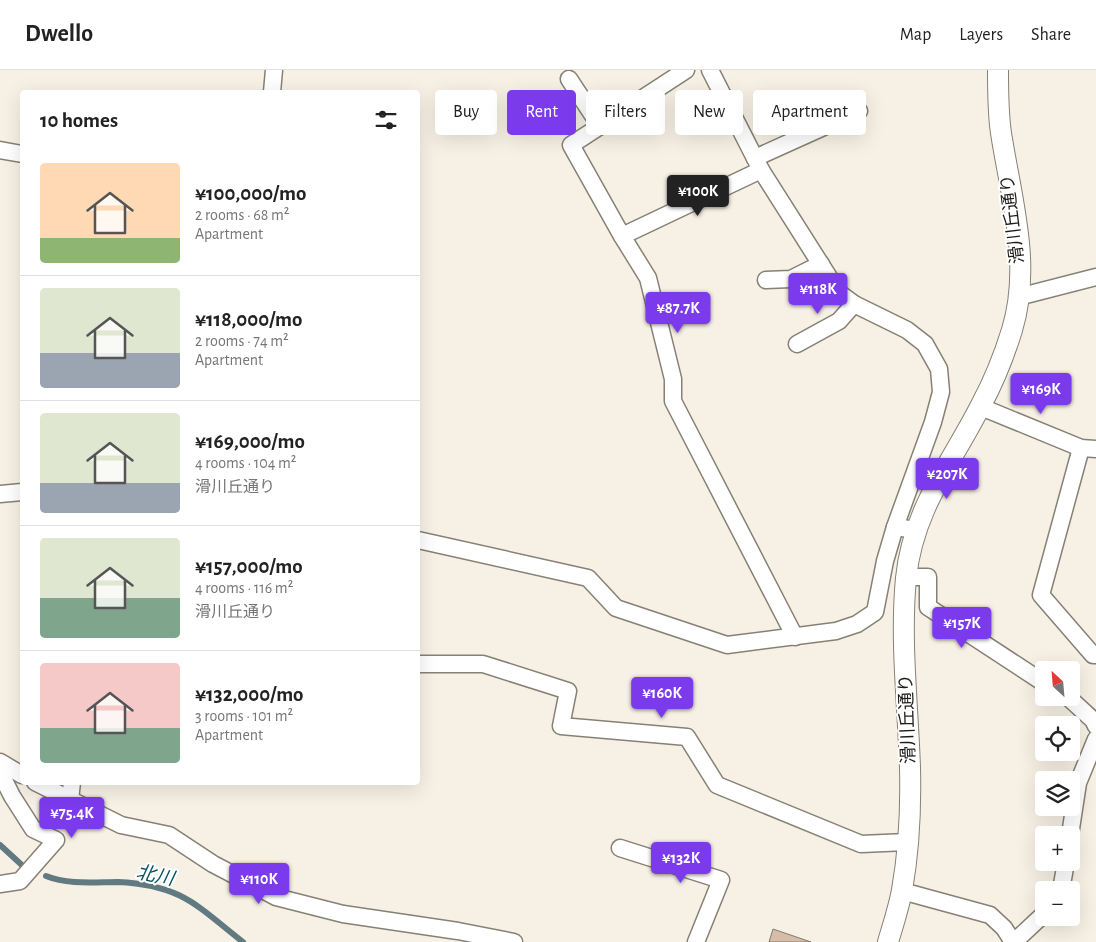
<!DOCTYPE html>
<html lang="en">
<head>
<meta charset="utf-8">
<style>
	body { margin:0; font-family:"Alegreya Sans","Noto Sans JP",sans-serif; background:#f6f6f6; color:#222; height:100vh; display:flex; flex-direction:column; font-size:19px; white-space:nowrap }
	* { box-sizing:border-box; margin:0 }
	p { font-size:16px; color:#767676 }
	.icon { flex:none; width:28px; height:28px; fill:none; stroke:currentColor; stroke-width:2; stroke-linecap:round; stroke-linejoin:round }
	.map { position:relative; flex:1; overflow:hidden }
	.panel { position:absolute; left:20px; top:20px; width:400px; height:695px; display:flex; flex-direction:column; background:#fff; border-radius:5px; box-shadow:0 5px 20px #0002 }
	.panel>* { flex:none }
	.top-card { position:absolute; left:435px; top:20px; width:475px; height:45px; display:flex; gap:10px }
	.needle { width:32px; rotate:334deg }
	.fabs { position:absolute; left:1035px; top:591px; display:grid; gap:10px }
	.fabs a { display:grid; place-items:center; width:45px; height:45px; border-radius:5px; background:#fff; box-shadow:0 5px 20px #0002; font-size:25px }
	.price { position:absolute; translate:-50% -42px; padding:0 11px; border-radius:5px; background:#7c3aed; color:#fff; font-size:16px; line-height:32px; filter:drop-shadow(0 1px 2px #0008) }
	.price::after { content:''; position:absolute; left:50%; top:30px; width:15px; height:11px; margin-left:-8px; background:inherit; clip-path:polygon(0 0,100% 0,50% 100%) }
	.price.on { background:#222; color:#fff }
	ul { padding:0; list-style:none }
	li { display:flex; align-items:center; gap:15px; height:125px; padding:0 20px }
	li+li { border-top:1px solid #e0e0e0 }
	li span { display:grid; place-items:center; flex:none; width:140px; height:100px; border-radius:5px; color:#555 }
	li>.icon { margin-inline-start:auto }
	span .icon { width:60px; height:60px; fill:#fffc; stroke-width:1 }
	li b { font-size:21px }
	h2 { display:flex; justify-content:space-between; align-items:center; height:60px; padding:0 20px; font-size:21px }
	.tag { padding:0 18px; border-radius:5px; background:#fff; box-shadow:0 5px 20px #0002; font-size:18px; line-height:45px }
	.tag.on { background:#7c3aed; color:#fff }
	header { display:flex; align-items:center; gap:30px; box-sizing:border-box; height:70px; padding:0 25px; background:#fff; border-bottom:1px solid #e0e0e0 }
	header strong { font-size:24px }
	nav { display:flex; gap:28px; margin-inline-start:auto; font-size:18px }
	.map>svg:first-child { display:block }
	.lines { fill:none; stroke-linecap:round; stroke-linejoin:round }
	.stream { stroke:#617980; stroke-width:6 }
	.building { fill:#d7bda7; stroke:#837971 }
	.minor-casing { stroke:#868075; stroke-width:19 }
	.tertiary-casing { stroke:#868075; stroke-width:22 }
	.minor { stroke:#fff; stroke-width:16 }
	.tertiary { stroke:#fff; stroke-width:20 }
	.labels { text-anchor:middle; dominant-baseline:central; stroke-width:4; stroke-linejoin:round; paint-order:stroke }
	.street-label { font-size:18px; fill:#1f1d19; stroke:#fff }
	.water-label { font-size:19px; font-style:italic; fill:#085266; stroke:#fff }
</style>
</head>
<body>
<header>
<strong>Dwello</strong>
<nav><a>Map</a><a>Layers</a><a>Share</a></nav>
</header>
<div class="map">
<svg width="1096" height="872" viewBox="0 0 1096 872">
	<rect width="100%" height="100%" fill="#f7f1e5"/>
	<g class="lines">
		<!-- stream -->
		<g class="stream">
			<path d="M0 775 24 797"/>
			<path d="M46 806C68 815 95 812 118 812 182 815 197 836 243 872"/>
		</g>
	</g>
	<!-- building -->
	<path class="building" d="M773 859 811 872H769Z"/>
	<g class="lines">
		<!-- minor casing -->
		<g class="minor-casing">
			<g id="minor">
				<path d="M686 0 571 75 622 166 648 208 673 309V331L795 567"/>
				<path d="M710 0 761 100 839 223 854 234 907 260 925 274 939 299 941 322 933 352 895 457"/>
				<path d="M569 9 600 56"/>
				<path d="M272 22 274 0"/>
				<path d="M0 80 22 84"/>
				<path d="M755 88 859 41"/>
				<path d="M622 166 761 100"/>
				<path d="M766 210 791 209 821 194"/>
				<path d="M1018 227 1096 207"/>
				<path d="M797 274 839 251 854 234"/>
				<path d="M981 337 1081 378 1096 379"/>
				<path d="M1081 378 1041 525 1093 585H1096"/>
				<path d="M0 424 22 422"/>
				<path d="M418 470 588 508 616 538 727 575 836 561 857 554 875 542 885 491 895 457 916 460"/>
				<path d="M906 507H928V537L1044 613"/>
				<path d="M418 594H483L568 621 561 656 687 667 717 715 861 774 907 772"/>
				<path d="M1069 628 1093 650 1096 656"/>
				<path d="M0 692 22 705"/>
				<path d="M0 702 12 726 33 759 56 770 20 811 0 814"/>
				<path d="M35 712 121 755 169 765 213 794 276 827 343 844 458 861 514 872"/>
				<path d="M70 730 72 712"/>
				<path d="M1070 765 1078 713 1096 669"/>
				<path d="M620 778 721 810 696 872"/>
				<path d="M1061 820 1066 792"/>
				<path d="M902 821 990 845 1004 858 1013 872"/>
				<path d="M1014 872 1044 844"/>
			</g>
		</g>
		<!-- tertiary casing -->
		<g class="tertiary-casing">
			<path id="tertiary" d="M888 872C893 855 899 837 902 820 909 780 911 738 910 698 908 635 900 571 906 508 913 439 951 394 981 335 994 311 1004 286 1012 260 1032 194 1011 128 1001 63 998 43 998 21 998 0"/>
		</g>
		<!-- minor -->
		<use href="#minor" class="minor"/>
		<!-- tertiary -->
		<use href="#tertiary" class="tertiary"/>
	</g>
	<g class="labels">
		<!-- street labels -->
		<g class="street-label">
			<text transform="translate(1013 149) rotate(-97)">滑川丘通り</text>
			<text transform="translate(908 649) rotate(-92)">滑川丘通り</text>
		</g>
		<!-- water labels -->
		<g class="water-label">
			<text transform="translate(155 806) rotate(11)">北川</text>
		</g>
	</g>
</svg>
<div class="fabs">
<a><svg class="needle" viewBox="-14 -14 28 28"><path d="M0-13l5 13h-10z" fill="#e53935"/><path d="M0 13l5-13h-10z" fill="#767676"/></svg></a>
<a><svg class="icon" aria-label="locate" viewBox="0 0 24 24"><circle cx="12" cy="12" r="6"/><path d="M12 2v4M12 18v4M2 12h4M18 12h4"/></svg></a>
<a><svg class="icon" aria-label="layers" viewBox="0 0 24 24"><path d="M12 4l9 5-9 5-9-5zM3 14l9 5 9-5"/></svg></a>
<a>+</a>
<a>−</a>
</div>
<b class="price on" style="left:698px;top:147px">¥100K</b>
<b class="price" style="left:818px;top:245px">¥118K</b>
<b class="price" style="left:678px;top:264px">¥87.7K</b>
<b class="price" style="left:1041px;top:345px">¥169K</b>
<b class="price" style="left:947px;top:430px">¥207K</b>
<b class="price" style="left:962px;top:579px">¥157K</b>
<b class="price" style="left:662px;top:649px">¥160K</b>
<b class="price" style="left:72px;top:769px">¥75.4K</b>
<b class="price" style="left:681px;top:814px">¥132K</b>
<b class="price" style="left:259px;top:835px">¥110K</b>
<div class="top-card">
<a class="tag">Buy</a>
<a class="tag on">Rent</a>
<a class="tag">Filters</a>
<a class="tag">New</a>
<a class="tag">Apartment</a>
</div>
<section class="panel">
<h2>10 homes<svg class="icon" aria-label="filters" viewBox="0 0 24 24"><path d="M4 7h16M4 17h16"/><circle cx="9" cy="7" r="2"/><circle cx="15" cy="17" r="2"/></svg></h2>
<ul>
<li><span style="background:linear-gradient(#ffd9b3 75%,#8fb573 0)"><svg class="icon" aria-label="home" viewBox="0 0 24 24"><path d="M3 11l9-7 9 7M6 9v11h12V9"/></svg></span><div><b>¥100,000/mo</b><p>2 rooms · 68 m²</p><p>Apartment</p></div></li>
<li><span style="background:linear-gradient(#dfe7d0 65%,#9aa5b1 0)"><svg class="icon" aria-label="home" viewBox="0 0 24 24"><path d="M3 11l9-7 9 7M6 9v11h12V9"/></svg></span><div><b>¥118,000/mo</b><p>2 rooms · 74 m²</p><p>Apartment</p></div></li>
<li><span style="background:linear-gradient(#dfe7d0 70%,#9aa5b1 0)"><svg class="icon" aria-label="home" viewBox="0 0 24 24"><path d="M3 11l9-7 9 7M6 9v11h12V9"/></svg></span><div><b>¥169,000/mo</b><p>4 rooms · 104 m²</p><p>滑川丘通り</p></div></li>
<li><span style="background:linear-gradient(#dfe7d0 60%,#7fa58c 0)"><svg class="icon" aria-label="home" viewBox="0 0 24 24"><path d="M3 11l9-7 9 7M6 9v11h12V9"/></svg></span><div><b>¥157,000/mo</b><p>4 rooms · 116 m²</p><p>滑川丘通り</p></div></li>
<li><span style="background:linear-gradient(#f6c9c9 65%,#7fa58c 0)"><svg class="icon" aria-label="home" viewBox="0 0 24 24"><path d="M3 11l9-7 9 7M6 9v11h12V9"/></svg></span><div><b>¥132,000/mo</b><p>3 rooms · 101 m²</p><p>Apartment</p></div></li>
</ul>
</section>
</div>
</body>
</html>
